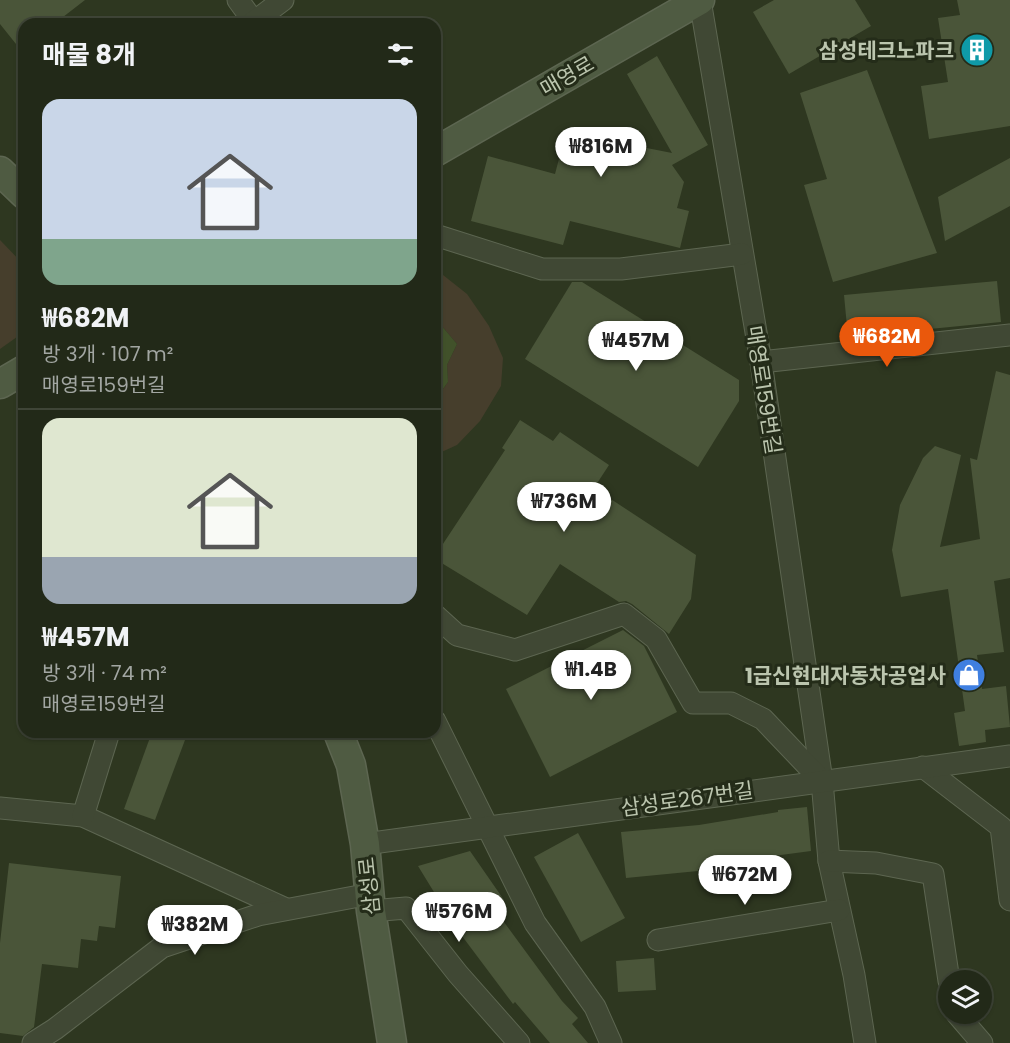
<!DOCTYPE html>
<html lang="ko">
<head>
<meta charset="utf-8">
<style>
	body { margin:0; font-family:Poppins,"Noto Sans KR",sans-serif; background:#2a3121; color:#f1f3f6; height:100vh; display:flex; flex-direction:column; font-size:22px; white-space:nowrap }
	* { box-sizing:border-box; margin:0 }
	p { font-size:20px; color:#a2a6a2 }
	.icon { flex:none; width:33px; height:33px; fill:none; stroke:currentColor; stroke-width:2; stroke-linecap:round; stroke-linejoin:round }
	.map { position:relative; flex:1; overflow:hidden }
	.details { position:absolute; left:18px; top:18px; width:423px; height:720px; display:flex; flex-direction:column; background:#222918; border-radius:18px; box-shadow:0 2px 4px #0004,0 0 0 2px #3f4537 }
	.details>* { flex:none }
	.controls { position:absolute; left:938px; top:970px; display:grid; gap:12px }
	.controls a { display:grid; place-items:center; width:54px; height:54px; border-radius:50%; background:#222918; box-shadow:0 2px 4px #0004,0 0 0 2px #3f4537; font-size:30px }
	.price { position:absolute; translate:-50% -51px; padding:0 14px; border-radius:21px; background:#fff; color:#222; font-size:20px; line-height:39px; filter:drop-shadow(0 2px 3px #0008) }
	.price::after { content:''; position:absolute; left:50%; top:36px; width:18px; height:14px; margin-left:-9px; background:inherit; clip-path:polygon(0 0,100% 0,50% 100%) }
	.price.active { background:#ea580c; color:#fff }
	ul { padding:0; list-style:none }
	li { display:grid; align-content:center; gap:12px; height:318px; padding:0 24px }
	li+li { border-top:2px solid #3f4537 }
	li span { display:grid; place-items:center; height:186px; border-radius:18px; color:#555 }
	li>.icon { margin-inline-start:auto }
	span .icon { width:108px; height:108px; fill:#fffc; stroke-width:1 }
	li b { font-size:26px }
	h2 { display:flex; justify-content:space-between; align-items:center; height:72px; padding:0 24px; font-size:26px }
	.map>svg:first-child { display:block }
	.green { fill:#463e2c }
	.water { fill:#41512a }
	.building { fill:#4a5539 }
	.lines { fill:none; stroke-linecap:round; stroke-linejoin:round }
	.street-casing { stroke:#5d6651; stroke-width:23 }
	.secondary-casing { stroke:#5d6651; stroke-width:31 }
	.street { stroke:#404834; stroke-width:21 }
	.secondary { stroke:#4f5b42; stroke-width:28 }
	.labels { text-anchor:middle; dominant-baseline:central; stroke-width:6; stroke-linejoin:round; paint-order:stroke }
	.poi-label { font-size:21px; font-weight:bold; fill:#bbc5ae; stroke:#242c19; text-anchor:end }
	.street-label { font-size:21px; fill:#bbc5ae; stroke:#242c19 }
</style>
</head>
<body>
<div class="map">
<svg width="1010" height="1043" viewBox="0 0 1010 1043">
	<rect width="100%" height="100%" fill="#2e3720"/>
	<!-- green -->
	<g class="green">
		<path d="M0 240 24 265V332L0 349Z"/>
		<path d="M435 273 443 275 467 294 489 326 503 358 501 386 480 421 457 445 435 455V400L448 382 447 365 457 344 435 318Z"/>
	</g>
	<!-- water -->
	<path class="water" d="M435 318 457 344 447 365 448 382 435 400Z"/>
	<!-- building -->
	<g class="building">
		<path d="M0 0H85L54 24H24V54L0 24Z"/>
		<path d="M774 0H855L871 26 789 74 753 12Z"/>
		<path d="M957 0H1010V126L929 139 921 86 948 82 938 18 960 15Z"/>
		<path d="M657 56 708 145 672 165 684 182 677 208 689 211 680 248 570 221 563 245 471 221 488 156 555 174 566 132 672 153 627 74Z"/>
		<path d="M867 70 937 253 833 282 804 185 827 179 800 93Z"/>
		<path d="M1010 158V206L945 241 938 197Z"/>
		<path d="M997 281 1001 322 848 337 844 295Z"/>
		<path d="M572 282H582L739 380V401L698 467 525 359Z"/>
		<path d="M996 371 1010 375V578L994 581 1004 652 977 655 982 689 1006 686 1010 727 985 730 986 742 959 746 954 713 965 711 948 589 901 597 892 550 900 505 923 458 935 446 961 455 940 547 980 539 970 458 977 460Z"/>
		<path d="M520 420 553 441 560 432 609 465 594 488 696 555 691 599 669 634 632 604 626 601 619 602 560 564 527 615 435 559V556L505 450 502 448Z"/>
		<path d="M623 630 644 646 677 712 550 777 506 689Z"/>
		<path d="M152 732H188L155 820 124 809Z"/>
		<path d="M807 807 811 851 735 861 736 865 698 869V871L626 878 621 832 699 825 778 812V810Z"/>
		<path d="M578 833 625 918 581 942 534 857Z"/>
		<path d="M470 851 504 900 493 907 562 1001 578 1018 572 1024 588 1043H550L515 1002 513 1004 456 928 418 866Z"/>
		<path d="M9 863 121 876 115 928 99 926 97 941 81 939 78 968 42 964 34 1027 23 1036 0 1033V943Z"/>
		<path d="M654 958 656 990 618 992 616 961Z"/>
	</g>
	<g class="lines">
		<!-- street casing -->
		<g class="street-casing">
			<g id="street">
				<path d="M238 0 254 22"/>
				<path d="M700 0 761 362 822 781 829 861 854 975 865 1043"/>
				<path d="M251 24 283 0"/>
				<path d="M435 235 542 269H621L742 254"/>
				<path d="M761 362 1010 335"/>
				<path d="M435 615 457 635 515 650 624 614 656 639 693 703H731L763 719 822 781"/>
				<path d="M435 721 535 923 595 1007 611 1043"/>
				<path d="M923 767 1001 827 1010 900"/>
				<path d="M0 808 83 816 286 909"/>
				<path d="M83 816 109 732"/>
				<path d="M365 844 1010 756"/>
				<path d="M829 861 876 863 933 874 949 981"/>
				<path d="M371 911 406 908 458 974 519 1043"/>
				<path d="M658 940 839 910"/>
				<path d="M957 1014 982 1043"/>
				<path d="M33 1043 55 1029 162 947 258 915 370 894"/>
			</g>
		</g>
		<!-- secondary casing -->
		<g class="secondary-casing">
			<g id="secondary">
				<path d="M435 152 700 0"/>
				<path d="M0 171 24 194"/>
				<path d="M0 384 24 370"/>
				<path d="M338 732 351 765 365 844 371 911 392 1043"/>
			</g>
		</g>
		<!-- street -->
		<use href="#street" class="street"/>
		<!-- secondary -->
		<use href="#secondary" class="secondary"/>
	</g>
	<!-- icons -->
	<defs>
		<g id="building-disc" transform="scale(1.725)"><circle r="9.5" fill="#0f9aa8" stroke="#242c19"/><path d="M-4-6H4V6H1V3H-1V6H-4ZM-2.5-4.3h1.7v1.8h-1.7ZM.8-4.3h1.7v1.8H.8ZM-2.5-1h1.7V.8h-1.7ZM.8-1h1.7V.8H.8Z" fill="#fff"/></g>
		<g id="shop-disc" transform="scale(1.725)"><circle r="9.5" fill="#3f7fe0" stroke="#242c19"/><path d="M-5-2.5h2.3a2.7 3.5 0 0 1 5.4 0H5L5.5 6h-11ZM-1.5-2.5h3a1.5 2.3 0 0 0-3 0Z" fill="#fff"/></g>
	</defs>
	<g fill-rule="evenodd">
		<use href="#building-disc" x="977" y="50"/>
		<use href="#shop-disc" x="969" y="675"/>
	</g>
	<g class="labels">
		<!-- poi labels -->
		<g class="poi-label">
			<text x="954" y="50">삼성테크노파크</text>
			<text x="946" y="675">1급신현대자동차공업사</text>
		</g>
		<!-- street labels -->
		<g class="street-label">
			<text transform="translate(567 76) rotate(-30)">매영로</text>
			<text transform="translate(764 390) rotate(81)">매영로159번길</text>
			<text transform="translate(687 799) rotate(-8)">삼성로267번길</text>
			<text transform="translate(369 886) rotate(-96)">삼성로</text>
		</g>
	</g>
</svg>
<div class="controls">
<a><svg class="icon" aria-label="layers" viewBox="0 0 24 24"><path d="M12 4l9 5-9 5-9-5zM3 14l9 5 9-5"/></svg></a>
</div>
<b class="price" style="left:601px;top:178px">₩816M</b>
<b class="price active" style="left:887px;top:368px">₩682M</b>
<b class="price" style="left:636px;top:372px">₩457M</b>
<b class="price" style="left:564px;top:533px">₩736M</b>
<b class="price" style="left:591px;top:701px">₩1.4B</b>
<b class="price" style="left:745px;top:906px">₩672M</b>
<b class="price" style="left:459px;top:943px">₩576M</b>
<b class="price" style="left:195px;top:956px">₩382M</b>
<section class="details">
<h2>매물 8개<svg class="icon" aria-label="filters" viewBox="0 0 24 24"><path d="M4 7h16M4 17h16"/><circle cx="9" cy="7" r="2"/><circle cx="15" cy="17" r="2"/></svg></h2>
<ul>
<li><span style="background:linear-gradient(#c9d6e8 75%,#7fa58c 0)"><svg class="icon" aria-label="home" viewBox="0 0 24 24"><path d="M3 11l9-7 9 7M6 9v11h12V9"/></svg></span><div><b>₩682M</b><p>방 3개 · 107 m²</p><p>매영로159번길</p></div></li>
<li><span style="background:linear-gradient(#dfe7d0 75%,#9aa5b1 0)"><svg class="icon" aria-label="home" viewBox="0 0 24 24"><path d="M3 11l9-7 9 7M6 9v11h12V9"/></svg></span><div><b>₩457M</b><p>방 3개 · 74 m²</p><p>매영로159번길</p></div></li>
</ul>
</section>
</div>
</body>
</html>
